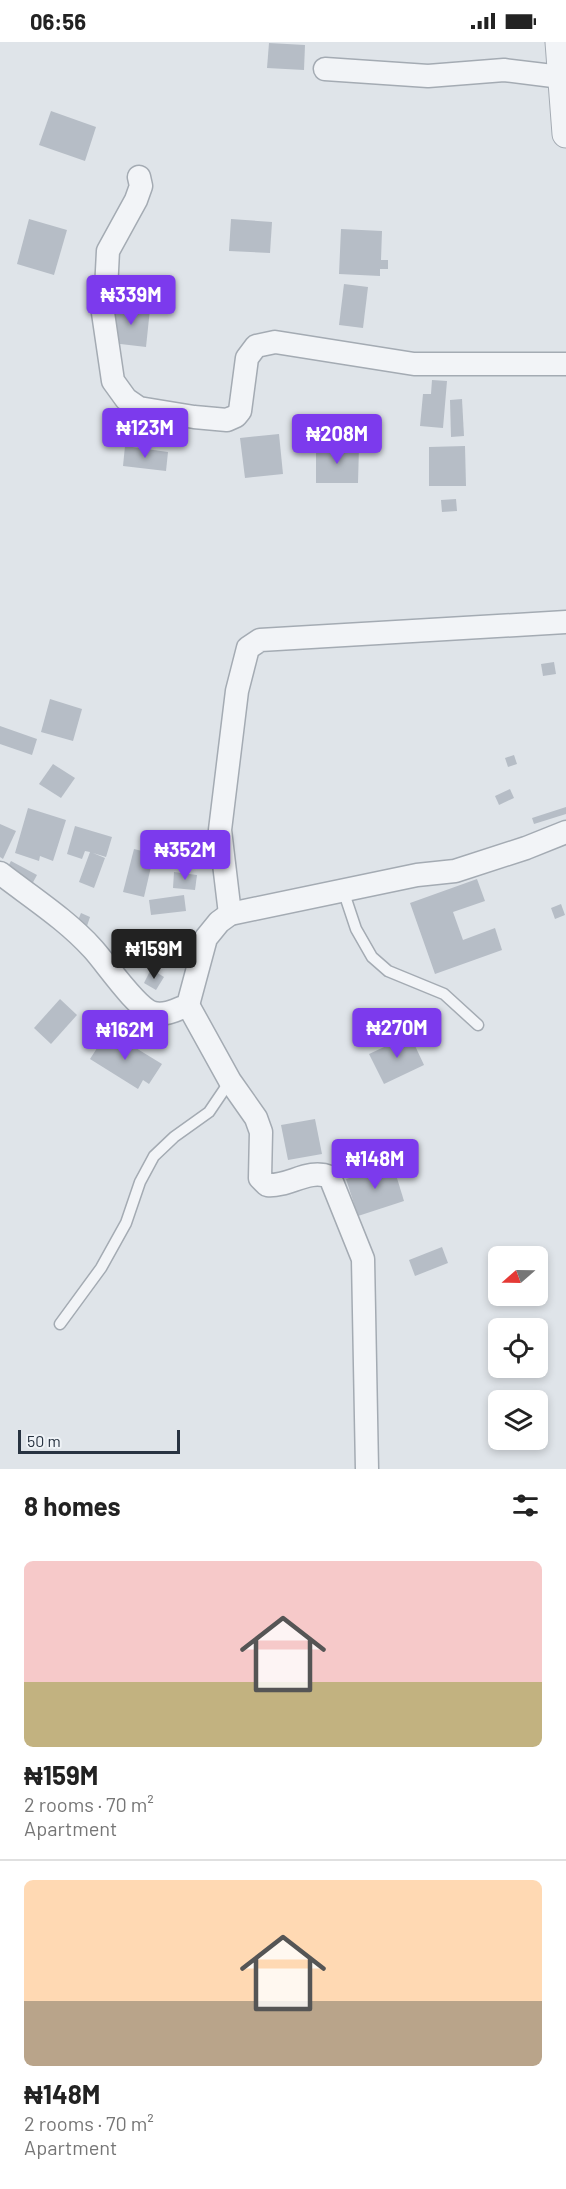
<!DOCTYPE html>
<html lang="en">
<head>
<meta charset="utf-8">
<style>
	body { margin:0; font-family:Barlow,sans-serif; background:#f2f2f2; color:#222; height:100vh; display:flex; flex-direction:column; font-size:22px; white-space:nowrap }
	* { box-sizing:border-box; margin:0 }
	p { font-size:20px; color:#767676 }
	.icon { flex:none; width:33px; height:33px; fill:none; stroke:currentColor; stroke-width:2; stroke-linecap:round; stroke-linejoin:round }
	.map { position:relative; height:1427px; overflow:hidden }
	.side { display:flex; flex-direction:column; background:#fff; flex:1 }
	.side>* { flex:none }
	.needle { width:39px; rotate:250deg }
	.controls { position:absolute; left:488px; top:1204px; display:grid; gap:12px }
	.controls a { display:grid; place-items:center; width:60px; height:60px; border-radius:9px; background:#fff; box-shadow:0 3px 9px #0003; font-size:30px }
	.scale { position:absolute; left:18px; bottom:15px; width:162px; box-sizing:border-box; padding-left:6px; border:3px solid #283341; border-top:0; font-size:16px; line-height:21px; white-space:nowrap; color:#283341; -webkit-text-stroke:4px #eff3f7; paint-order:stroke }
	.price { position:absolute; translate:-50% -51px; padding:0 14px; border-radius:6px; background:#7c3aed; color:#fff; font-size:20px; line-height:39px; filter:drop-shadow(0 2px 3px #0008) }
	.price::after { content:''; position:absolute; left:50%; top:36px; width:18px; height:14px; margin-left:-9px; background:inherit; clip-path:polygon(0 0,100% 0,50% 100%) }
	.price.selected { background:#222; color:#fff }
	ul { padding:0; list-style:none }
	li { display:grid; align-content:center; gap:12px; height:318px; padding:0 24px }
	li+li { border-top:2px solid #e0e0e0 }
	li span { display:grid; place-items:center; height:186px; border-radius:9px; color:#555 }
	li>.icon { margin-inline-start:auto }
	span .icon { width:108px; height:108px; fill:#fffc; stroke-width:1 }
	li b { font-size:26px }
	h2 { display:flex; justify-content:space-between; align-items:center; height:72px; padding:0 24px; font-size:26px }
	.status { display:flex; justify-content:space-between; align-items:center; height:42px; padding:0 30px; background:#fff; direction:ltr }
	.status svg { height:16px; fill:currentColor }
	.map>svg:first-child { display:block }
	.building { fill:#b6bdc6 }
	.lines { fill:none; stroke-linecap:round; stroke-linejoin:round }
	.service-casing { stroke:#a4abb3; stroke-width:13 }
	.minor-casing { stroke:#a4abb3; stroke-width:25 }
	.tertiary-casing { stroke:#a4abb3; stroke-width:29 }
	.service { stroke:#f2f4f7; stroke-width:10 }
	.minor { stroke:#f2f4f7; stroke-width:22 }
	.tertiary { stroke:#f2f4f7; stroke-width:27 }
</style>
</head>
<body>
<div class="status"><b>06:56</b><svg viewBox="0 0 49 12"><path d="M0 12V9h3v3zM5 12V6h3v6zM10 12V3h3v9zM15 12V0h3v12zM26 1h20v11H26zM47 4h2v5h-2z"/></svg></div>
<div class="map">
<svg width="566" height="1427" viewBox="0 0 566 1427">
	<rect width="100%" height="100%" fill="#dfe4e9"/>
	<!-- building -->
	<g class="building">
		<path d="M269 1 305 3 304 28 267 26Z"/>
		<path d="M51 69 96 85 85 119 39 103Z"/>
		<path d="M29 177 67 188 54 233 17 222Z"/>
		<path d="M231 177 272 180 270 211 229 209Z"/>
		<path d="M341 187 382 189 381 218H388V227H380V234L339 232Z"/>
		<path d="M344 242 368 245 363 286 339 283Z"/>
		<path d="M116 264 150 267 146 305 112 301Z"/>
		<path d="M432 338 447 339 443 386 420 384 423 352H431Z"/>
		<path d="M462 357 464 394 451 395 450 358Z"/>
		<path d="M279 392 283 432 245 436 240 396Z"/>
		<path d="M125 404 168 410 166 429 123 424Z"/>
		<path d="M316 404 359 405 358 441H316Z"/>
		<path d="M465 404 466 444H429V405Z"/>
		<path d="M456 457 457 469 442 470 441 458Z"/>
		<path d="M554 620 556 632 543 634 541 622Z"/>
		<path d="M50 657 82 667 73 699 41 690Z"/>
		<path d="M0 684 37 697 32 713 0 702Z"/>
		<path d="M514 713 517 722 508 725 505 716Z"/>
		<path d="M53 722 75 736 61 756 39 742Z"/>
		<path d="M510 747 514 756 499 763 495 754Z"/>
		<path d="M566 765V772L534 782 532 776Z"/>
		<path d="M28 766 66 778 53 819 40 814 39 819 15 811Z"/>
		<path d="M0 782 16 789 3 817 0 815Z"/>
		<path d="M75 784 112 795 106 815 93 811 105 816 94 846 79 840 90 810 85 809 82 817 67 812Z"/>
		<path d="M134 807 154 812 144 855 123 850Z"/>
		<path d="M11 819 37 833 31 844 5 830Z"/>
		<path d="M174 830 197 833 195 848 173 846Z"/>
		<path d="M477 837 485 859 453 870 463 898 495 886 502 908 435 932 410 861Z"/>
		<path d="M184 853 186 869 151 873 149 858Z"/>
		<path d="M561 862 565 873 555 877 551 866Z"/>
		<path d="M81 871 90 875 86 887 76 883Z"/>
		<path d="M151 927 164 935 156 948 144 941Z"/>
		<path d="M60 957 77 973 51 1002 34 986Z"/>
		<path d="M108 989 162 1022 149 1042 143 1038 138 1047 90 1017Z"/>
		<path d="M410 993 424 1023 384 1042 369 1012Z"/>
		<path d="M315 1077 322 1112 288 1118 281 1083Z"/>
		<path d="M393 1123 404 1159 358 1174 346 1137Z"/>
		<path d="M442 1205 448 1221 415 1234 409 1218Z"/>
	</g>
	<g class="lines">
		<!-- service casing -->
		<g class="service-casing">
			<g id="service">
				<path d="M343 848 356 887 372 915 388 929 444 952 478 983"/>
				<path d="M60 1282 101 1226 126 1181 140 1140 154 1114 174 1095 209 1070 230 1039"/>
			</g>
		</g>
		<!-- minor casing -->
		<g class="minor-casing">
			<g id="minor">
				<path d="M325 27 428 34 504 28 561 35"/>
				<path d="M139 135 141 144 136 158 108 209 106 248 102 264 113 339 126 357 139 366 194 375 227 378 236 374 240 369 247 316 256 304 275 300 414 322H566"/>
				<path d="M0 831C31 855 67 878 93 907 106 921 136 966 153 971 165 974 176 968 188 963L206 896 219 880 230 872 417 833 455 829 526 806 566 790"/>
				<path d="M230 872 220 788 237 649 248 606 260 598 566 580"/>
				<path d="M188 963 230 1039 256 1076 261 1090 260 1136 267 1143C289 1145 308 1126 330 1135L363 1217 367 1427"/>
			</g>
		</g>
		<!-- tertiary casing -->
		<g class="tertiary-casing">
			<path id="tertiary" d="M559 0 566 92"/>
		</g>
		<!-- service -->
		<use href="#service" class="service"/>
		<!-- minor -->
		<use href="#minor" class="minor"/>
		<!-- tertiary -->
		<use href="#tertiary" class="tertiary"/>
	</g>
</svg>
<div class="controls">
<a><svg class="needle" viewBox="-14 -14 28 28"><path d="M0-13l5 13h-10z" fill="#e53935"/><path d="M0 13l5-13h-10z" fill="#767676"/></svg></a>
<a><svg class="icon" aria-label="locate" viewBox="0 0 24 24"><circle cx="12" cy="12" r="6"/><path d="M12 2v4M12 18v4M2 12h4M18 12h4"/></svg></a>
<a><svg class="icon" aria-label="layers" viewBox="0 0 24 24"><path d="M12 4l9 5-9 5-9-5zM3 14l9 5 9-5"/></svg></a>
</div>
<div class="scale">50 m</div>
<b class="price" style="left:131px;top:284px">₦339M</b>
<b class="price" style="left:145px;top:417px">₦123M</b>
<b class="price" style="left:337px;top:423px">₦208M</b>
<b class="price" style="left:185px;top:839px">₦352M</b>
<b class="price selected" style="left:154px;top:938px">₦159M</b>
<b class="price" style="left:397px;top:1017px">₦270M</b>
<b class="price" style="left:125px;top:1019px">₦162M</b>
<b class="price" style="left:375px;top:1148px">₦148M</b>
</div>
<section class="side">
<h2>8 homes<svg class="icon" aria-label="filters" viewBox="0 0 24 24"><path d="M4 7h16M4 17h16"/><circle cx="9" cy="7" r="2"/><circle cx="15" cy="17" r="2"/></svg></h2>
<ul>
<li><span style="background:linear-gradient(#f6c9c9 65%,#c2b280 0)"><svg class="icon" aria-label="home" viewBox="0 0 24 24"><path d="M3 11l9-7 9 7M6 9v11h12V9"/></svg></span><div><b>₦159M</b><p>2 rooms · 70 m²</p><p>Apartment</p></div></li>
<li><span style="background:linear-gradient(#ffd9b3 65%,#b9a48a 0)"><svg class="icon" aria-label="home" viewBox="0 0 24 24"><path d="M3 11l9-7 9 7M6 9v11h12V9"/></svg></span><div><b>₦148M</b><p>2 rooms · 70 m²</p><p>Apartment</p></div></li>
</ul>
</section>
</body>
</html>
